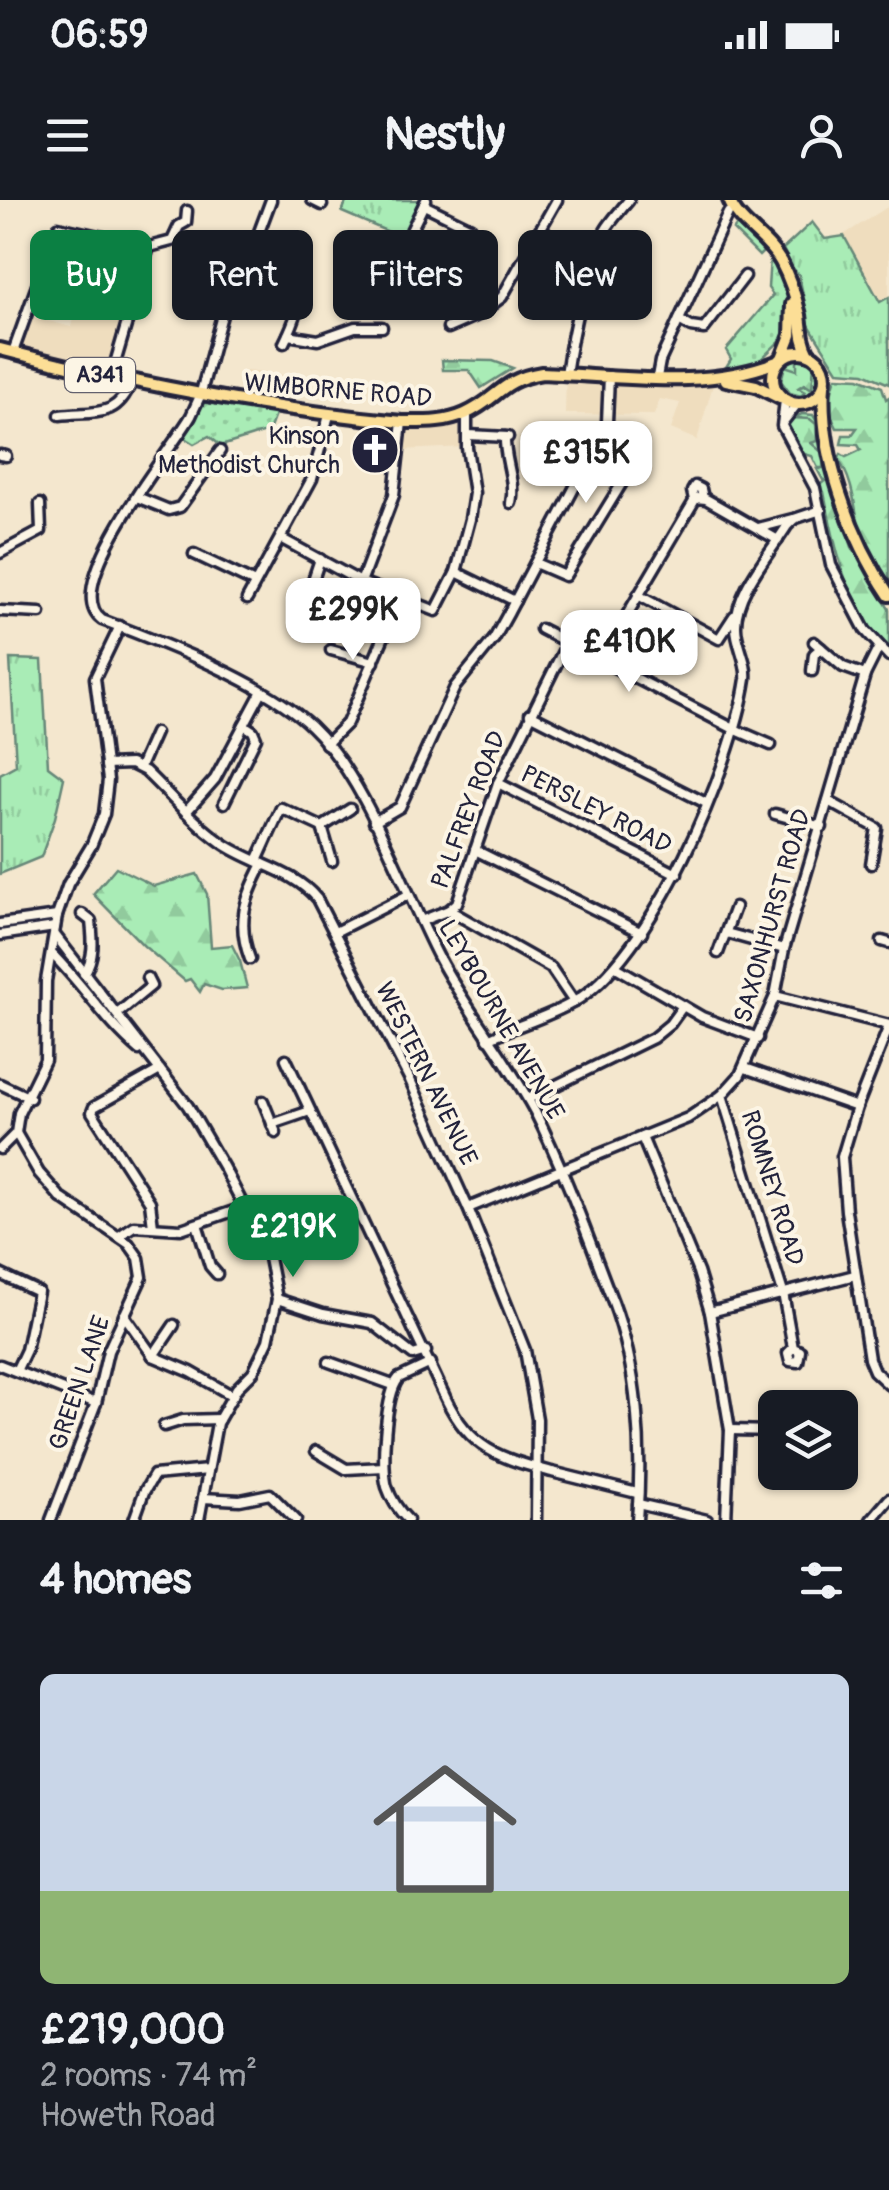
<!DOCTYPE html>
<html lang="en">
<head>
<meta charset="utf-8">
<style>
	body { margin:0; font-family:Pangolin,sans-serif; background:#20242c; color:#f1f3f6; height:100vh; display:flex; flex-direction:column; font-size:38px; white-space:nowrap }
	* { box-sizing:border-box; margin:0 }
	p { font-size:32px; color:#9ea1a6 }
	.icon { flex:none; width:55px; height:55px; fill:none; stroke:currentColor; stroke-width:2; stroke-linecap:round; stroke-linejoin:round }
	.map { position:relative; height:1320px; overflow:hidden }
	.drawer { display:flex; flex-direction:column; background:#171b24; flex:1 }
	.drawer>* { flex:none }
	.hud { position:absolute; left:30px; top:30px; width:830px; height:90px; display:flex; gap:20px }
	.controls { position:absolute; left:758px; top:1190px; display:grid; gap:20px }
	.controls a { display:grid; place-items:center; width:100px; height:100px; border-radius:15px; background:#171b24; box-shadow:0 2px 8px #0004; font-size:50px }
	.price { position:absolute; translate:-50% -85px; padding:0 22px; border-radius:20px; background:#fff; color:#222; font-size:32px; line-height:65px; filter:drop-shadow(0 2px 5px #0008) }
	.price::after { content:''; position:absolute; left:50%; top:60px; width:30px; height:22px; margin-left:-15px; background:inherit; clip-path:polygon(0 0,100% 0,50% 100%) }
	.price.selected { background:#0b8043; color:#fff }
	ul { padding:0; list-style:none }
	li { display:grid; align-content:center; gap:20px; height:530px; padding:0 40px }
	li+li { border-top:2px solid #363941 }
	li span { display:grid; place-items:center; height:310px; border-radius:15px; color:#555 }
	li>.icon { margin-inline-start:auto }
	span .icon { width:180px; height:180px; fill:#fffc; stroke-width:1 }
	li b { font-size:42px }
	h2 { display:flex; justify-content:space-between; align-items:center; height:120px; padding:0 40px; font-size:42px }
	.pill { padding:0 35px; border-radius:15px; background:#171b24; box-shadow:0 2px 8px #0004; font-size:35px; line-height:90px }
	.pill.selected { background:#0b8043; color:#fff }
	.status { display:flex; justify-content:space-between; align-items:center; height:70px; padding:0 50px; background:#171b24; direction:ltr }
	.status svg { height:28px; fill:currentColor }
	header { display:flex; justify-content:space-between; align-items:center; height:130px; padding:0 40px; background:#171b24; font-size:45px; font-weight:700 }
	.map>svg:first-child { display:block }
	.built { fill:#efddbe }
	.grass { fill:url(#grass-dots); stroke:#668778; stroke-width:2.5 }
	.forest { fill:url(#forest-firs); stroke:#668778; stroke-width:2.5 }
	.park { fill:url(#park-tufts); stroke:#668778; stroke-width:2.5 }
	.lines { fill:none; stroke-linecap:round; stroke-linejoin:round }
	.minor-casing { stroke:#22223b; stroke-width:15 }
	.major-casing { stroke:#22223b; stroke-width:18 }
	.minor { stroke:#fcf5e5; stroke-width:8 }
	.major { stroke:#fcde96; stroke-width:10 }
	.labels { text-anchor:middle; dominant-baseline:central; stroke-width:8; stroke-linejoin:round; paint-order:stroke }
	.shield { fill:#fcf5e5; stroke:#63616e; stroke-width:2.5 }
	.shield-label { font-size:22px; font-weight:bold; fill:#22223b }
	.street-label { font-size:25px; fill:#22223b; stroke:#fcf5e5 }
	.poi-label { font-size:25px; fill:#22223b; stroke:#fcf5e5; text-anchor:end }
</style>
</head>
<body>
<div class="status"><b>06:59</b><svg viewBox="0 0 49 12"><path d="M0 12V9h3v3zM5 12V6h3v6zM10 12V3h3v9zM15 12V0h3v12zM26 1h20v11H26zM47 4h2v5h-2z"/></svg></div>
<header><svg class="icon" aria-label="menu" viewBox="0 0 24 24"><path d="M4 6h16M4 12h16M4 18h16"/></svg>Nestly<svg class="icon" aria-label="person" viewBox="0 0 24 24"><circle cx="12" cy="8" r="4"/><path d="M4 21q1-7 8-7t8 7"/></svg></header>
<div class="map">
<svg width="889" height="1320" viewBox="0 0 889 1320">
	<defs>
		<pattern id="grass-dots" width="8" height="8" patternUnits="userSpaceOnUse" patternTransform="scale(2.5)"><rect width="8" height="8" fill="#a9ecb6"/><path d="M2 2h.1M6 6h.1" fill="none" stroke="#91ca9d" stroke-width="1.8" stroke-linecap="round"/></pattern>
		<pattern id="forest-firs" width="22" height="20" patternUnits="userSpaceOnUse" patternTransform="scale(2.5)"><rect width="22" height="20" fill="#a9ecb6"/><path d="M5 1l3.5 6h-7zM16 11l3.5 6h-7z" fill="#91ca9d"/></pattern>
		<pattern id="park-tufts" width="24" height="20" patternUnits="userSpaceOnUse" patternTransform="scale(2.5)"><rect width="24" height="20" fill="#a9ecb6"/><path d="M3 7l-1-3M5 7V3M7 7l1-3M15 17l-1-3M17 17v-4M19 17l1-3" fill="none" stroke="#91ca9d"/></pattern>
	</defs>
	<rect width="100%" height="100%" fill="#f4e7ce"/>
	<filter id="ink" filterUnits="userSpaceOnUse"><feTurbulence type="fractalNoise" baseFrequency=".01" numOctaves="2"/><feDisplacementMap in="SourceGraphic" scale="20" xChannelSelector="R" yChannelSelector="G"/><feConvolveMatrix kernelMatrix="1 2 1 2 8 2 1 2 1" color-interpolation-filters="sRGB"/></filter>
	<g filter="url(#ink)">
		<!-- built -->
		<g class="built">
			<path d="M889 6V96L881 102 842 36Z"/>
			<path d="M75 110 128 121 111 177 13 152 26 115 71 127Z"/>
			<path d="M246 171 281 175 272 206 241 203Z"/>
			<path d="M566 174 715 178 697 240 671 229 680 203 660 199 654 215 565 214Z"/>
			<path d="M466 215V247L400 250 402 223Z"/>
		</g>
		<!-- grass -->
		<g class="grass">
			<path d="M737 25 772 55 783 79 789 105 785 136 753 167 729 170 726 167 731 159 726 150 773 95 768 88 770 57 764 51 759 56 733 30Z"/>
			<path d="M802 157 810 160 795 171 783 175 781 185 797 196 803 195 796 188 808 185 814 163 820 180 812 195 795 200 780 191 777 173 785 161Z"/>
			<path d="M200 196 278 207 269 231 221 246 209 236 194 244 180 235Z"/>
			<path d="M802 214 813 215 819 225 833 280H823L817 269H820L810 243 817 241 818 234 801 218H792Z"/>
		</g>
		<!-- forest -->
		<g class="forest">
			<path d="M797 159 814 163 812 189 804 184 798 188 805 192 801 196 790 193 781 181 785 166 797 170Z"/>
			<path d="M442 160 493 161 513 168 481 188 469 170H443Z"/>
			<path d="M836 177 859 178 882 187 886 199 889 197V383C879 366 862 347 859 327 855 307 852 276 838 260L841 254 846 257 861 250 858 245 841 244 843 235H852L857 228H837C826 209 829 198 836 177Z"/>
			<path d="M792 218 810 219 816 224 817 241 811 243 824 254 823 268H818L812 256 797 252 784 227Z"/>
			<path d="M826 280 831 281 852 347 889 409V448C847 415 834 342 824 292L820 294 817 287Z"/>
			<path d="M116 667 154 686 197 674 207 694 211 747 232 745 240 761 247 788 222 790 204 784 200 792 190 779 185 781 144 746 93 694Z"/>
		</g>
		<!-- park -->
		<g class="park">
			<path d="M347 0H423L405 39 342 12Z"/>
			<path d="M812 22 825 39 844 36 880 102 889 97V184L864 173 838 171 809 125 799 75 792 67 783 49Z"/>
			<path d="M10 459 42 460 48 566 64 578 55 618 41 657 0 674V574L16 565Z"/>
		</g>
		<g class="lines">
			<!-- minor casing -->
			<g class="minor-casing">
				<g id="minor">
					<path d="M271 0 256 40 228 93 200 196 191 216C172 250 57 387 102 420 163 443 265 482 311 526 367 579 403 689 439 758 467 811 507 859 535 912 565 971 589 1040 613 1102 638 1168 643 1250 637 1320"/>
					<path d="M312 0 322 5"/>
					<path d="M424 5 471 28 467 37"/>
					<path d="M540 29 593 62"/>
					<path d="M256 40C267 46 282 52 291 61 312 81 295 121 284 143"/>
					<path d="M351 46 394 66 426 0"/>
					<path d="M149 47 172 41 179 26 186 22 187 11"/>
					<path d="M394 66 442 83"/>
					<path d="M679 120 691 127 704 129 745 76"/>
					<path d="M448 128 478 115 502 97 557 0"/>
					<path d="M288 135 318 140 355 127H382"/>
					<path d="M13 152 58 27 149 47 111 177"/>
					<path d="M566 174C572 134 585 66 605 31 611 20 621 10 629 0"/>
					<path d="M657 177 660 161 728 13"/>
					<path d="M785 200 782 226 815 288 831 365 865 430 889 456"/>
					<path d="M60 215C95 211 117 219 131 182"/>
					<path d="M783 222 797 204"/>
					<path d="M468 235 508 237"/>
					<path d="M505 237C504 261 516 280 511 303"/>
					<path d="M0 255 6 256"/>
					<path d="M137 297 169 310 180 307 220 251"/>
					<path d="M694 300 692 291 695 286 701 289 703 298"/>
					<path d="M758 328 793 319"/>
					<path d="M282 339 361 382 436 411 456 372 470 319 474 293 467 248V214"/>
					<path d="M0 353 41 331 40 304"/>
					<path d="M194 354 255 383"/>
					<path d="M320 359 310 389 311 406 329 420 354 423"/>
					<path d="M535 363 565 376 639 255"/>
					<path d="M456 372 515 401"/>
					<path d="M361 382 394 295 402 222"/>
					<path d="M638 395 719 439 734 416"/>
					<path d="M247 399 312 279 329 215"/>
					<path d="M0 411 40 413"/>
					<path d="M541 429 734 529 771 545"/>
					<path d="M814 442 843 467 865 475"/>
					<path d="M331 450 374 462"/>
					<path d="M601 459 696 298 706 299 778 340"/>
					<path d="M812 471 814 454 821 448"/>
					<path d="M530 514 706 603"/>
					<path d="M326 544 347 523 401 397"/>
					<path d="M106 565 131 564 145 571C170 595 193 622 221 642 251 664 293 669 317 699L410 880 468 1008 525 1150 537 1219 536 1320"/>
					<path d="M140 567 155 533"/>
					<path d="M498 583 677 674"/>
					<path d="M828 601 877 628 871 664"/>
					<path d="M224 603 256 538 253 531 244 525"/>
					<path d="M186 612 215 579 261 493"/>
					<path d="M775 614 822 627"/>
					<path d="M374 622 400 607 455 487 494 439 509 412 598 243 607 222 609 176"/>
					<path d="M322 627 332 661"/>
					<path d="M475 650 642 733"/>
					<path d="M257 661 281 608 322 627 350 609"/>
					<path d="M449 710 551 768 574 802"/>
					<path d="M82 714 91 721C93 740 95 757 84 774"/>
					<path d="M421 721 449 710 457 703 498 583 567 443"/>
					<path d="M0 724 57 716"/>
					<path d="M335 732 408 695"/>
					<path d="M726 733 784 749"/>
					<path d="M0 735 55 727"/>
					<path d="M55 735 188 906 224 968 268 1053 277 1099 268 1141 253 1172 237 1188 217 1223 199 1320"/>
					<path d="M882 741 889 743"/>
					<path d="M718 753 735 707"/>
					<path d="M52 754C83 785 106 822 139 850"/>
					<path d="M250 759C236 722 245 698 263 664"/>
					<path d="M616 767 702 817 758 838"/>
					<path d="M775 796 889 825"/>
					<path d="M117 814 151 786 147 778"/>
					<path d="M889 826 857 907 842 957 846 1011 869 1159 874 1171 889 1185"/>
					<path d="M488 839C515 826 546 818 572 803 651 759 733 566 746 479 748 462 736 444 736 427 735 392 769 355 787 326L794 319 821 310"/>
					<path d="M286 859 446 1199C471 1251 501 1258 552 1272 581 1279 609 1286 637 1293"/>
					<path d="M745 868 857 907"/>
					<path d="M0 884 30 898"/>
					<path d="M722 895 783 1093 793 1148 800 1151 798 1162 790 1161 788 1153 793 1148"/>
					<path d="M528 899 653 838 670 824 683 806"/>
					<path d="M263 901 276 933"/>
					<path d="M272 924 310 911"/>
					<path d="M16 933 39 973 61 998 129 1044 139 1058 142 1077 108 1151 96 1203 51 1320"/>
					<path d="M642 937 698 1072 710 1112 730 1230 726 1320"/>
					<path d="M0 949 16 933 19 913 45 860 46 781 57 716 68 684 91 646 104 614 108 580 95 478 120 426"/>
					<path d="M468 1008 688 918 722 895 740 875 775 796 784 749 865 475 879 447"/>
					<path d="M197 1024 210 1066 217 1074"/>
					<path d="M153 1026 150 1002 92 912 94 907 160 870"/>
					<path d="M119 1036 134 1026 181 1029 245 1007"/>
					<path d="M0 1074 38 1092 26 1150 16 1171"/>
					<path d="M277 1099 323 1114 372 1123 413 1155 426 1151"/>
					<path d="M710 1112 855 1075"/>
					<path d="M124 1115 153 1156 191 1172 233 1196"/>
					<path d="M153 1156 174 1125"/>
					<path d="M329 1162 393 1185"/>
					<path d="M0 1165 96 1203"/>
					<path d="M164 1226 183 1220 219 1219"/>
					<path d="M730 1230 775 1231"/>
					<path d="M316 1251 346 1269 384 1267"/>
					<path d="M203 1298 240 1300 270 1294 296 1320"/>
					<path d="M638 1304 707 1320"/>
					<path d="M134 1320 144 1292 154 1275 208 1270"/>
					<path d="M408 1320C399 1311 391 1299 387 1287 381 1266 385 1194 399 1178L431 1163"/>
					<path d="M871 1320 889 1299"/>
				</g>
			</g>
			<!-- major casing -->
			<g class="major-casing">
				<g id="major">
					<path d="M729 0C739 25 767 37 781 62 789 77 796 98 800 115 802 130 802 141 809 154"/>
					<path d="M0 149C133 184 265 209 402 222 424 222 445 223 465 214 499 199 499 180 542 173 620 176 706 191 779 161"/>
					<circle cx="799" cy="178" r="26"/>
					<path d="M782 158 791 135 792 104"/>
					<path d="M726 180 756 186 780 198"/>
					<path d="M824 185C819 254 851 338 889 395"/>
				</g>
			</g>
			<!-- minor -->
			<use href="#minor" class="minor"/>
			<!-- major -->
			<use href="#major" class="major"/>
		</g>
	</g>
	<!-- icons -->
	<defs>
		<g id="church-disc" transform="scale(2.5)"><circle r="9.5" fill="#22223b" stroke="#fcf5e5"/><path d="M-1.2-6h2.4v3.5h3.3v2.4h-3.3V6h-2.4V-.1h-3.3v-2.4h3.3Z" fill="#fff"/></g>
	</defs>
	<g fill-rule="evenodd">
		<use href="#church-disc" x="375" y="250"/>
	</g>
	<g class="labels">
		<!-- shield labels -->
		<rect class="shield" x="65" y="158" width="70" height="34" rx="8"/>
		<g class="shield-label">
			<text x="100" y="175">A341</text>
		</g>
		<!-- street labels -->
		<g class="street-label">
			<text transform="translate(338 191) rotate(5)">WIMBORNE ROAD</text>
			<text transform="translate(469 610) rotate(-69)">PALFREY ROAD</text>
			<text transform="translate(596 610) rotate(27)">PERSLEY ROAD</text>
			<text transform="translate(773 716) rotate(-74)">SAXONHURST ROAD</text>
			<text transform="translate(501 820) rotate(60)">LEYBOURNE AVENUE</text>
			<text transform="translate(426 874) rotate(64)">WESTERN AVENUE</text>
			<text transform="translate(772 988) rotate(73)">ROMNEY ROAD</text>
			<text transform="translate(80 1183) rotate(-71)">GREEN LANE</text>
		</g>
		<!-- poi labels -->
		<g class="poi-label">
			<text x="340" y="236">Kinson<tspan x="340" dy="29">Methodist Church</tspan></text>
		</g>
	</g>
</svg>
<div class="controls">
<a><svg class="icon" aria-label="layers" viewBox="0 0 24 24"><path d="M12 4l9 5-9 5-9-5zM3 14l9 5 9-5"/></svg></a>
</div>
<b class="price" style="left:586px;top:306px">£315K</b>
<b class="price" style="left:353px;top:463px">£299K</b>
<b class="price" style="left:629px;top:495px">£410K</b>
<b class="price selected" style="left:293px;top:1080px">£219K</b>
<div class="hud">
<a class="pill selected">Buy</a>
<a class="pill">Rent</a>
<a class="pill">Filters</a>
<a class="pill">New</a>
</div>
</div>
<section class="drawer">
<h2>4 homes<svg class="icon" aria-label="filters" viewBox="0 0 24 24"><path d="M4 7h16M4 17h16"/><circle cx="9" cy="7" r="2"/><circle cx="15" cy="17" r="2"/></svg></h2>
<ul>
<li><span style="background:linear-gradient(#c9d6e8 70%,#8fb573 0)"><svg class="icon" aria-label="home" viewBox="0 0 24 24"><path d="M3 11l9-7 9 7M6 9v11h12V9"/></svg></span><div><b>£219,000</b><p>2 rooms · 74 m²</p><p>Howeth Road</p></div></li>
</ul>
</section>
</body>
</html>
